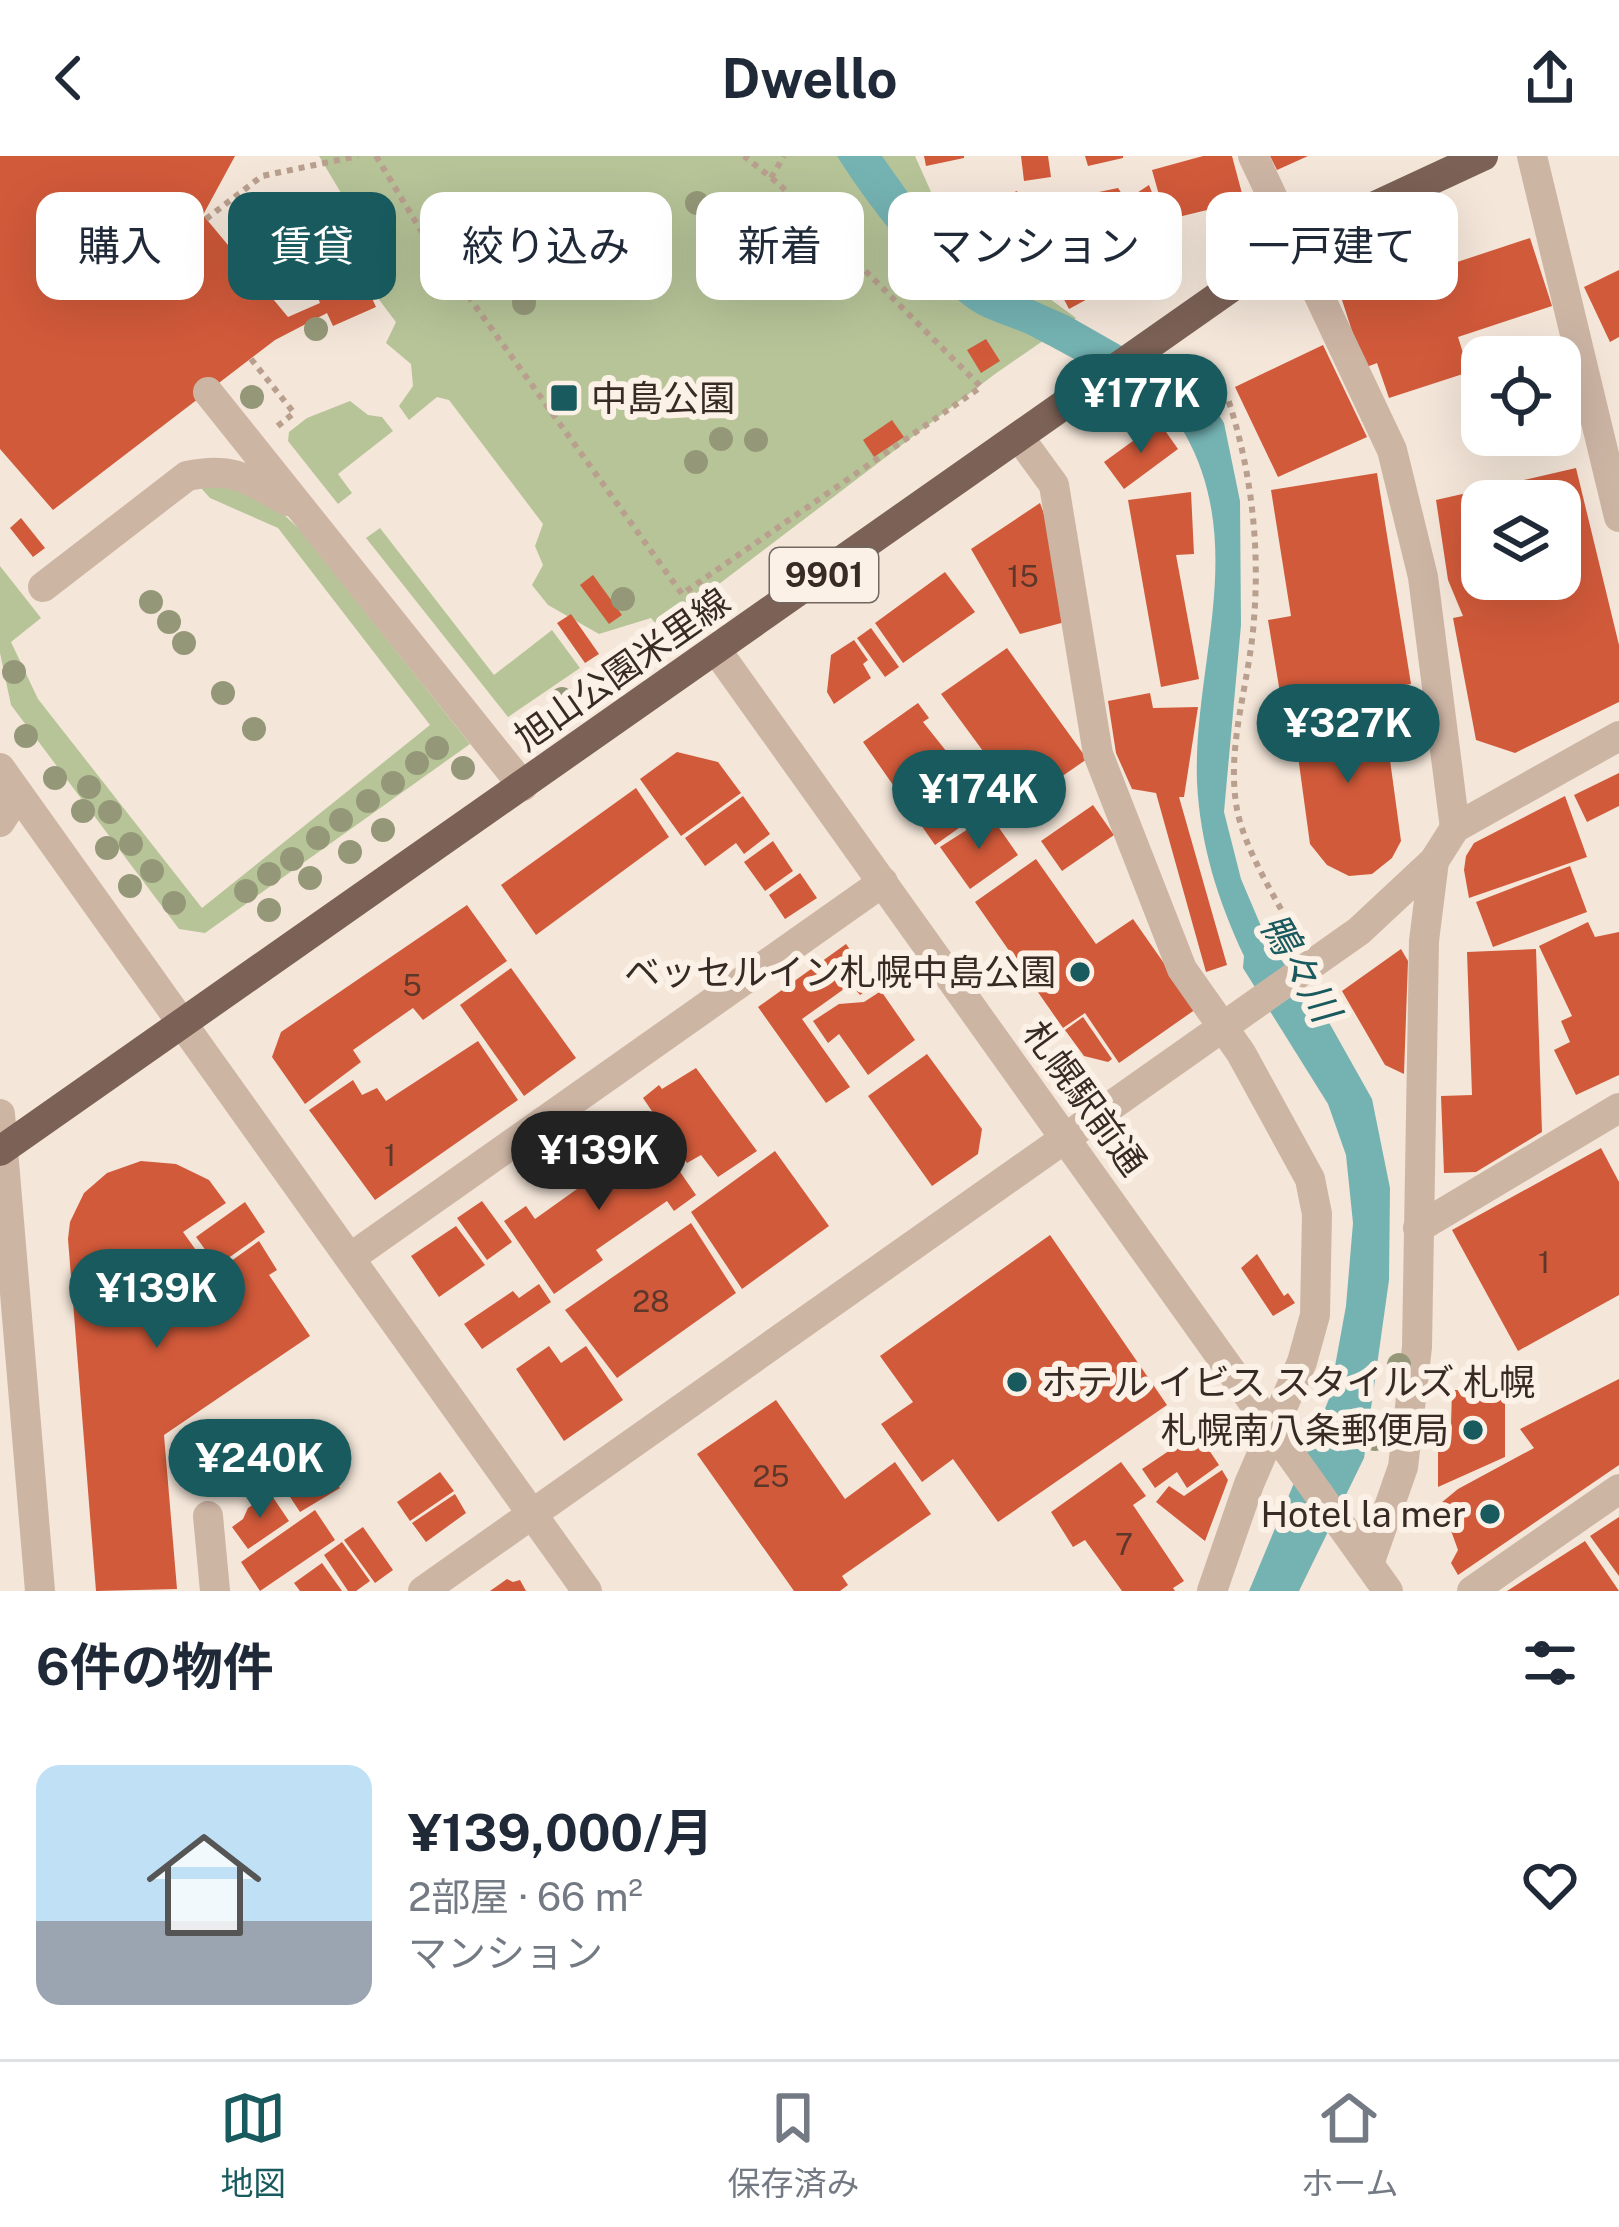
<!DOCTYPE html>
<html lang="ja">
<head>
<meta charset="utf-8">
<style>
	body { margin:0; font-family:"Public Sans","Noto Sans JP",sans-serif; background:#f2f2f3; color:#1f2937; height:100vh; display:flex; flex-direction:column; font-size:45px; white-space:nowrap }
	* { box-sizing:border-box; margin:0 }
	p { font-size:39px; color:#747a83 }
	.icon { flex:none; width:66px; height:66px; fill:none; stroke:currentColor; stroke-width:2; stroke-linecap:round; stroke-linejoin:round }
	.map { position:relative; height:1435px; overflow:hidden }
	.drawer { display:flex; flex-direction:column; background:#fff; flex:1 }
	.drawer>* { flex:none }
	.banner { position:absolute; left:36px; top:36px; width:1548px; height:108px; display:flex; gap:24px }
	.fabs { position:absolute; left:1461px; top:180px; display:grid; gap:24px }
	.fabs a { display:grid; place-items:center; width:120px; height:120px; border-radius:24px; background:#fff; box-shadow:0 12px 48px #0002; font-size:60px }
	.price { position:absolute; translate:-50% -102px; padding:0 27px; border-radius:42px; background:#185a5d; color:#fff; font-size:39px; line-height:78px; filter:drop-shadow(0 3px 6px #0008) }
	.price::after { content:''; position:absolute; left:50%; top:72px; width:36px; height:27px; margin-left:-18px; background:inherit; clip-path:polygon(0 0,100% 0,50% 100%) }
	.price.selected { background:#222; color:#fff }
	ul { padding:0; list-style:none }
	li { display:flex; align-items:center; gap:36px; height:300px; padding:0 36px }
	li+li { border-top:3px solid #e0e1e3 }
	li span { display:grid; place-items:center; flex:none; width:336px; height:240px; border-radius:24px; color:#555 }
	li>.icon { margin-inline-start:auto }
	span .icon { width:144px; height:144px; fill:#fffc; stroke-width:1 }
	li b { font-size:51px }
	h2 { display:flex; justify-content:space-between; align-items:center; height:144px; padding:0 36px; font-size:51px }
	.tag { padding:0 42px; border-radius:24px; background:#fff; box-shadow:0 12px 48px #0002; font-size:42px; line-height:108px }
	.tag.selected { background:#185a5d; color:#fff }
	header { display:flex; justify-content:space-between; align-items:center; height:156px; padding:0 36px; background:#fff; font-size:54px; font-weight:700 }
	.menu { display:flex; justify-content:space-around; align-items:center; height:168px; border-top:3px solid #e0e1e3; background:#fff; font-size:33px; color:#747a83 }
	.menu a { display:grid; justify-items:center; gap:6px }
	.menu .selected { color:#185a5d }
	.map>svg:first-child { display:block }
	.green { fill:#b7c498 }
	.water { fill:#75b3b3 }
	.building { fill:#d15a3a; fill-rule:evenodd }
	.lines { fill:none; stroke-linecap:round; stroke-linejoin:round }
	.path { stroke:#b99f8e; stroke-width:6; stroke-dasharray:6 6; stroke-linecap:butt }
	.minor { stroke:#cdb5a4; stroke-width:30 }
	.major { stroke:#7b6156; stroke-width:30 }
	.tree { fill:#959878 }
	.poi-dot { fill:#185a5d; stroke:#fbf1e6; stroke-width:4.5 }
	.labels { text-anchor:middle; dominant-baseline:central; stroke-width:12; stroke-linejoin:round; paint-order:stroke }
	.number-label { font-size:30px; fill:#5e372b }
	.shield { fill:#fbf1e6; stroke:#726660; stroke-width:3 }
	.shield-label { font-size:33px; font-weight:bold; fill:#382b26 }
	.poi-label { font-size:36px; fill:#382b26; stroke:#fbf1e6; text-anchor:end }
	.street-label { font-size:36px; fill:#382b26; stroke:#fbf1e6 }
	.water-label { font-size:39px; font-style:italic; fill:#185a5d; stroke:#fbf1e6 }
</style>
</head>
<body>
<header><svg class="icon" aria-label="back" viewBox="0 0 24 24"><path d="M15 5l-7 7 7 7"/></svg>Dwello<svg class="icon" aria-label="share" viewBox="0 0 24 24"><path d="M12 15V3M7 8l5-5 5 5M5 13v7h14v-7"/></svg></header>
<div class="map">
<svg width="1619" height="1435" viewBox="0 0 1619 1435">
	<rect width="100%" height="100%" fill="#f4e6d9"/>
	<!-- green -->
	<g class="green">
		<path d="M319 0H915L944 65 1076 162 995 218 660 473 651 462 599 478 548 449 532 429 543 409 535 390 543 368 449 244 437 241 409 264 399 250 413 230 411 208 386 187 396 166 371 133 344 42Z"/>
		<path d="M350 245 368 259 382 261 393 275 338 318 352 337 338 348 288 285 289 276 307 262Z"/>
		<path d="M211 323 278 353 300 374 470 588 205 777 179 773 11 549 0 497V410L41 462 11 486 38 543 202 752 430 569 278 372 210 342 201 332Z"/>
		<path d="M380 372 494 519 552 474 580 512 508 561 366 382Z"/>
	</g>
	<!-- water -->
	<path class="water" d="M837 0H882L923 58 983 122 1069 160 1206 238 1224 267 1240 345 1241 469 1224 656 1241 723 1269 789 1322 854 1372 943 1390 1032 1389 1124 1364 1302 1299 1435H1249L1329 1243 1346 1150 1353 1067 1346 999 1328 948 1243 812 1244 800C1218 745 1200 688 1197 626 1193 509 1248 391 1185 278 1172 254 1055 192 1025 177 1006 169 983 163 967 151 919 116 868 49 837 0Z"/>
	<!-- building -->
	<g class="building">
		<path d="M0 0H235L203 59 288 161 320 147 283 55 325 38 376 151 333 170 327 157 275 184 53 354 0 293Z"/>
		<path d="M924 0H964V2L926 10Z"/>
		<path d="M1021 0H1048L1051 21 1024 25Z"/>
		<path d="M1085 0H1123V2L1088 10Z"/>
		<path d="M1203 0H1232L1244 45 1166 64 1152 14Z"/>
		<path d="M1270 0H1308L1277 14Z"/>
		<path d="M1149 29 1171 84 1119 119 1096 88 1085 96 1054 52 1075 41 1118 32 1126 44Z"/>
		<path d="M1017 35 1038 84 1029 87 1033 97 990 114 980 91 974 93 960 58Z"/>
		<path d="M1530 82 1552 150 1458 181 1469 216 1389 242 1377 207 1364 212 1342 144Z"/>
		<path d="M1094 103 1103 119 1097 122 1104 134 1069 153 1054 124Z"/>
		<path d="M1619 114V181L1610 186 1584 131Z"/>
		<path d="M986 183 1000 205 981 217 967 194Z"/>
		<path d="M1323 189 1367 281 1278 321 1235 231Z"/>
		<path d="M892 264 904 281 874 301 863 284Z"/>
		<path d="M1159 266 1178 293 1124 333 1104 306Z"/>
		<path d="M1576 312 1619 489V546L1515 597 1476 584 1453 462 1463 460 1448 424 1436 344ZM1482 345H1560V423H1482Z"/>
		<path d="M1377 317 1411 528 1282 549 1268 464 1291 460 1271 334Z"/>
		<path d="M1191 336 1194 398 1176 399 1199 523 1161 531 1128 344Z"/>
		<path d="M1040 347 1054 385 1065 466 1020 478 971 393Z"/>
		<path d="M21 362 45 392 33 401 10 372Z"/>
		<path d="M945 416 975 456 903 507 875 467Z"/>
		<path d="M593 419 622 459 609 468 580 429Z"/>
		<path d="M571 458 599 498 585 507 557 467Z"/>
		<path d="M871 472 899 511 885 521 857 482Z"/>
		<path d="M854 484 868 504 863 508 871 522 834 548 827 536 831 499Z"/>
		<path d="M1007 492 1087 603 1022 648 941 538Z"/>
		<path d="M1150 537 1153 552 1198 551 1184 641H1179L1227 809 1206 816 1156 637 1132 633 1116 597 1108 545Z"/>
		<path d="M1382 545 1401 685 1392 702 1372 718 1349 720 1327 709 1310 688 1292 556Z"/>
		<path d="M918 547 929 562 923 566 990 650 935 689 863 586Z"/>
		<path d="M677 596 718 606 741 637 681 680 640 623Z"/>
		<path d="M1619 617V650L1587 666 1574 639Z"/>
		<path d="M636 632 669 681 536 779 501 729Z"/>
		<path d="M743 640 770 678 744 698 736 687 705 710 685 682Z"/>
		<path d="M1565 640 1587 701 1469 742 1464 714 1466 700 1474 687Z"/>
		<path d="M1093 649 1114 679 1062 715 1041 685Z"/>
		<path d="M990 659 1018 699 970 733 940 691Z"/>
		<path d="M773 685 793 715 765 735 744 706Z"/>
		<path d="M1036 703 1096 788 1133 763 1196 853 1119 907 1085 857 1063 872 975 746Z"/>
		<path d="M1570 710 1587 756 1493 791 1476 746Z"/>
		<path d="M800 717 817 742 785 763 769 739Z"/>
		<path d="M467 749 507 805 423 864 413 852 353 894 361 906 305 948 272 901 281 876Z"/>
		<path d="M1588 766 1595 781 1619 776V919L1576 939 1554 894 1570 886 1561 865 1572 860 1539 790Z"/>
		<path d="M846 788 875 828 860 839 851 828 802 863 850 931 826 947 758 851Z"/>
		<path d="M1401 793 1408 805 1404 918 1385 909 1342 835Z"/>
		<path d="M1536 793 1542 976 1476 1016 1444 1017 1441 940 1472 939 1467 796Z"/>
		<path d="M511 812 576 902 524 940 460 849Z"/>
		<path d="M881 835 915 884 868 919 839 878 828 887 813 865 839 848 864 846Z"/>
		<path d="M1083 861 1112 903 1108 906 1084 900 1065 874Z"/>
		<path d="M478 885 518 944 375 1044 309 954 353 924 362 939 377 932 386 945Z"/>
		<path d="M927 898 982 973 978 998 932 1030 868 940Z"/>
		<path d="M696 912 757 995 718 1021 701 999 687 1007 643 942 659 929 662 933Z"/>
		<path d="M654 978 696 1039 674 1055 667 1045 596 1094 603 1104 554 1138 504 1065 526 1050 535 1063Z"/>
		<path d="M1601 992 1619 1026V1139L1518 1195 1452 1074Z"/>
		<path d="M775 995 829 1070 742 1133 691 1056Z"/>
		<path d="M141 1005 176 1008 209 1024 226 1047 183 1076 213 1118 259 1085 277 1114 269 1119 310 1180 164 1279 177 1433 96 1435 68 1083 70 1066 84 1037 107 1017Z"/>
		<path d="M482 1045 512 1086 487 1104 457 1062Z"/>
		<path d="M245 1046 265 1076 217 1110 196 1081Z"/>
		<path d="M691 1067 736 1137 617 1222 565 1154Z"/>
		<path d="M456 1070 485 1109 439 1141 411 1100Z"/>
		<path d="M1050 1079 1167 1249 998 1366 953 1303 922 1326 881 1268 913 1246 880 1200Z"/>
		<path d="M1257 1098 1284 1140 1288 1137 1295 1147 1273 1160 1241 1112Z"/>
		<path d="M539 1128 551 1146 482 1193 464 1168 513 1135 519 1142Z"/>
		<path d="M549 1190 561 1207 586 1190 623 1244 564 1285 516 1213Z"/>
		<path d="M1619 1223V1309L1458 1419 1451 1407 1458 1394 1441 1347 1458 1333 1534 1292 1520 1273Z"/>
		<path d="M1452 1234H1505V1301L1438 1331V1270L1451 1269Z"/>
		<path d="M776 1244 845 1343 895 1306 931 1358 842 1420 848 1429 840 1435H794L697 1298Z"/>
		<path d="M1197 1276 1219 1309 1187 1332 1177 1316 1155 1332 1142 1313Z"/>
		<path d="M306 1284 340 1332 300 1356 269 1309Z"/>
		<path d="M1121 1306 1146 1340 1133 1349 1184 1425 1173 1432 1175 1435H1122L1085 1384 1073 1391 1051 1356Z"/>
		<path d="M1222 1314 1228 1324 1205 1385 1156 1346 1169 1330 1184 1340Z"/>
		<path d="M440 1316 454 1335 410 1365 397 1346Z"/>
		<path d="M270 1337 289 1365 248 1393 232 1371 243 1363 248 1352Z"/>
		<path d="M455 1338 466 1357 426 1386 412 1367Z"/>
		<path d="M315 1354 335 1384 260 1435 241 1406Z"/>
		<path d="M1619 1361V1420L1590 1380Z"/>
		<path d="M363 1371 393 1414 375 1427 344 1384Z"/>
		<path d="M1585 1385 1619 1435H1507Z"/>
		<path d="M342 1386 370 1425 356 1435H348L324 1399Z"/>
		<path d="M322 1407 342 1435H300L294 1427Z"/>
		<path d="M507 1423 513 1426 520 1424 526 1435H490Z"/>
	</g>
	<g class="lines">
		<!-- path -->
		<g class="path">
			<path d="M376 0 420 73 682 438 981 231 780 29 744 0"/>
			<path d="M771 22 784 0"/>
			<path d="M206 63 262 20 358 0"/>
			<path d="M251 203 294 257 274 273"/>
			<path d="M1199 226 1228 243C1251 313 1260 389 1254 463 1250 525 1227 585 1236 647 1241 688 1277 746 1298 782"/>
		</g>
		<!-- minor -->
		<g class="minor">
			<path d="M1253 0 1392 294 1423 421 1455 672"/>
			<path d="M1532 0 1619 361"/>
			<path d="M208 236 523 630"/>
			<path d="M1019 281 1054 329 1098 598 1182 813 1241 897 1310 1023 1317 1058 1315 1159 1302 1206 1249 1328 1212 1435"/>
			<path d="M43 431 187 320C233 310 248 323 287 345"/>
			<path d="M717 495 1388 1435"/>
			<path d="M0 612 587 1435"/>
			<path d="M0 666 18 638"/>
			<path d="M0 958 40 1435"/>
			<path d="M1418 1072 1619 952"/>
			<path d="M350 1102 883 726"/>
			<path d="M208 1360 215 1435"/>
			<path d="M1369 1408 1403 1311 1417 1191 1424 785 1434 705"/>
			<path d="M423 1435 1359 775 1434 705 1455 672 1619 580"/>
			<path d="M1472 1435 1619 1333"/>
		</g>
		<!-- major -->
		<path class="major" d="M0 995 1293 88 1483 0"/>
	</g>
	<!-- trees -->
	<g class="tree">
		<circle cx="697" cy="47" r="12"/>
		<circle cx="457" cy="50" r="12"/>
		<circle cx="484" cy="95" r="12"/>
		<circle cx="507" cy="121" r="12"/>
		<circle cx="524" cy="147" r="12"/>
		<circle cx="316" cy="173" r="12"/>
		<circle cx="252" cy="241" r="12"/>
		<circle cx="721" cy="283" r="12"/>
		<circle cx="756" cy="284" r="12"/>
		<circle cx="696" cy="306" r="12"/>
		<circle cx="623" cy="443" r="12"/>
		<circle cx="151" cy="446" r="12"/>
		<circle cx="169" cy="466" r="12"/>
		<circle cx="184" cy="487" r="12"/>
		<circle cx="14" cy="516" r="12"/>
		<circle cx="223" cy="537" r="12"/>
		<circle cx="562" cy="543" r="12"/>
		<circle cx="529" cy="569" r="12"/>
		<circle cx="254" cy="573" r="12"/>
		<circle cx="26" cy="580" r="12"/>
		<circle cx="437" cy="592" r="12"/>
		<circle cx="417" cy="607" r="12"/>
		<circle cx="463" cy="612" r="12"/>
		<circle cx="55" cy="622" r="12"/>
		<circle cx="393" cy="627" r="12"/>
		<circle cx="89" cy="631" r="12"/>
		<circle cx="368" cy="645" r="12"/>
		<circle cx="83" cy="655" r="12"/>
		<circle cx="110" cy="656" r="12"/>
		<circle cx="341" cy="664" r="12"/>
		<circle cx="383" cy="674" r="12"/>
		<circle cx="318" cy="682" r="12"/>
		<circle cx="131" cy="688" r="12"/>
		<circle cx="107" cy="692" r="12"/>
		<circle cx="350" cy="696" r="12"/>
		<circle cx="292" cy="703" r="12"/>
		<circle cx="152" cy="715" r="12"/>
		<circle cx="269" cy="718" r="12"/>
		<circle cx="310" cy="722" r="12"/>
		<circle cx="130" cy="730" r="12"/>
		<circle cx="246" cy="735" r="12"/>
		<circle cx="174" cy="747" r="12"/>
		<circle cx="269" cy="754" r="12"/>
		<circle cx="1399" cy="1209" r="12"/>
		<circle cx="1375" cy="1283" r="12"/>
	</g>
	<!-- markers -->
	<g class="poi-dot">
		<rect x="549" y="227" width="30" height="30" rx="6"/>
		<circle cx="1080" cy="816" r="12"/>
		<circle cx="1017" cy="1226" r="12"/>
		<circle cx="1473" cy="1274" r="12"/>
		<circle cx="1490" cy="1358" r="12"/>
	</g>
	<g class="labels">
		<!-- number labels -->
		<g class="number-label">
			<text x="1023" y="420">15</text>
			<text x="412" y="829">5</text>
			<text x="390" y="999">1</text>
			<text x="1544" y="1106">1</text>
			<text x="651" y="1145">28</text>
			<text x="771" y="1320">25</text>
			<text x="1124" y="1388">7</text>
		</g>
		<!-- shield labels -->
		<rect class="shield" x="770" y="392" width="108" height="54" rx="9"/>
		<g class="shield-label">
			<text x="824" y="419">9901</text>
		</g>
		<!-- poi labels -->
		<g class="poi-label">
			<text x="591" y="242" text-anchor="start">中島公園</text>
			<text x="1056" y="816">ベッセルイン札幌中島公園</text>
			<text x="1041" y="1226" text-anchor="start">ホテル イビス スタイルズ 札幌</text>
			<text x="1449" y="1274">札幌南八条郵便局</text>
			<text x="1466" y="1358">Hotel la mer</text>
		</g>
		<!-- street labels -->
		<g class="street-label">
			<text transform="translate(622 513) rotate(-35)">旭山公園米里線</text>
			<text transform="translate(1085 942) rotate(54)">札幌駅前通</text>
		</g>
		<!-- water labels -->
		<g class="water-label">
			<text transform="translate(1300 811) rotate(60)">鴨々川</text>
		</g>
	</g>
</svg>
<div class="fabs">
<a><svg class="icon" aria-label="locate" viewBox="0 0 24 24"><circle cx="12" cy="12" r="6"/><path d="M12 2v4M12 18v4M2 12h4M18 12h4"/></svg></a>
<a><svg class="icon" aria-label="layers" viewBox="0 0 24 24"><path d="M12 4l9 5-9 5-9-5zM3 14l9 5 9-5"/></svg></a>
</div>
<b class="price" style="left:1141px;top:300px">¥177K</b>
<b class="price" style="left:1348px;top:630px">¥327K</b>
<b class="price" style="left:979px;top:696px">¥174K</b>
<b class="price selected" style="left:599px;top:1057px">¥139K</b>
<b class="price" style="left:157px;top:1195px">¥139K</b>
<b class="price" style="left:260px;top:1365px">¥240K</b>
<div class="banner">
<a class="tag">購入</a>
<a class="tag selected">賃貸</a>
<a class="tag">絞り込み</a>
<a class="tag">新着</a>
<a class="tag">マンション</a>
<a class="tag">一戸建て</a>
</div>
</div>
<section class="drawer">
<h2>6件の物件<svg class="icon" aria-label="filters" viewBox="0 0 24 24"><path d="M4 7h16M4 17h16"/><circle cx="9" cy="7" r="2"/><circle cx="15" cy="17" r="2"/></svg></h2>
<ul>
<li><span style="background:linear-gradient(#bfe0f5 65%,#9aa5b1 0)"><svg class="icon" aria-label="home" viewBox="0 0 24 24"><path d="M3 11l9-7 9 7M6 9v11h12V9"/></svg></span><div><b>¥139,000/月</b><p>2部屋 · 66 m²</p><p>マンション</p></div><svg class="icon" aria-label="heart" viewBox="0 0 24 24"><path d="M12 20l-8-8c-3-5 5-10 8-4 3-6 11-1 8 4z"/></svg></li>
</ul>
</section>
<nav class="menu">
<a class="selected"><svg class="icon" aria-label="map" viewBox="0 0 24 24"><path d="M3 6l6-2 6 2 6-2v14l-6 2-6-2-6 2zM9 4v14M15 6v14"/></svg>地図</a>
<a><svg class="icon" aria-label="saved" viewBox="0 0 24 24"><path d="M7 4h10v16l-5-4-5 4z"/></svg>保存済み</a>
<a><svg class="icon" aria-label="home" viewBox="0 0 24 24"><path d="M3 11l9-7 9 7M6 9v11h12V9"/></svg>ホーム</a>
</nav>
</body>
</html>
